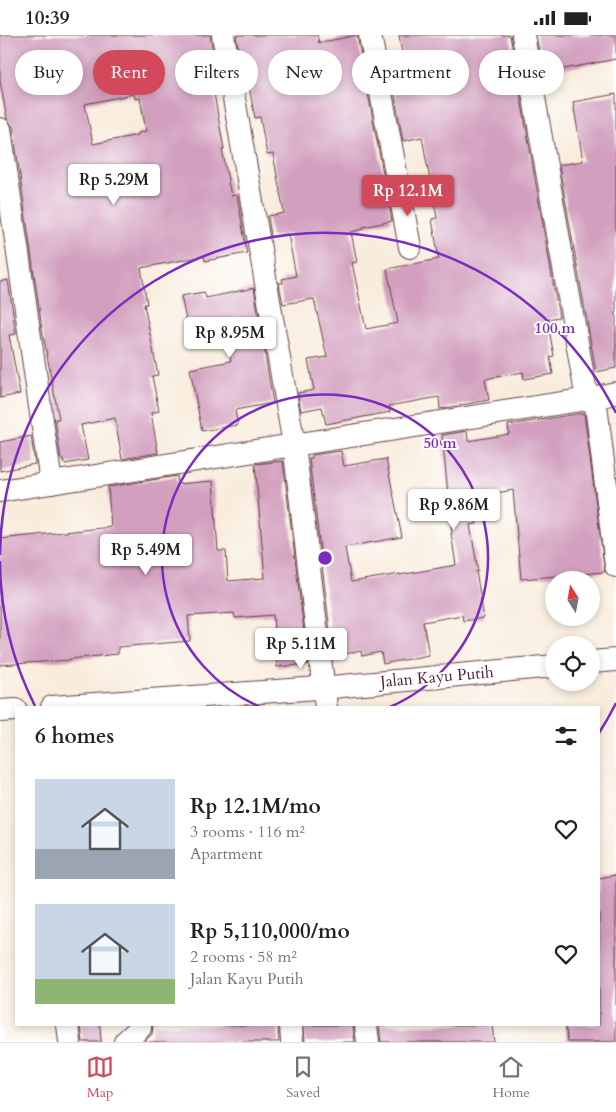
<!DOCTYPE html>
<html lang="en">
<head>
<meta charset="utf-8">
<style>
	body { margin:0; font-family:Cardo,serif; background:#f2f2f2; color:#202124; height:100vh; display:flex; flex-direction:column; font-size:19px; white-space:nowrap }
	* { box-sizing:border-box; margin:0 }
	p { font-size:16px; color:#757577 }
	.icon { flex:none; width:28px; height:28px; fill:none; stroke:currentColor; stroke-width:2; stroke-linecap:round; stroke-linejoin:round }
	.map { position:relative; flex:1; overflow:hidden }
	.details { position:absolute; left:15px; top:671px; width:585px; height:320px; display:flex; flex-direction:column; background:#fff; border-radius:0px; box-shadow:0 2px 8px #0003 }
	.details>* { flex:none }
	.top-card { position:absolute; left:15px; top:15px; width:586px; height:45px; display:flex; gap:10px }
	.needle { width:32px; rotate:349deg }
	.buttons { position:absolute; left:545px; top:536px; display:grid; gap:10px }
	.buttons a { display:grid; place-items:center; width:55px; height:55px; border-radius:50%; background:#fff; box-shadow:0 2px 8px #0003; font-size:25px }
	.price { position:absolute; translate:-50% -42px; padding:0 11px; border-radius:5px; background:#fff; color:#222; font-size:16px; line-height:32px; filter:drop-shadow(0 1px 2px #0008) }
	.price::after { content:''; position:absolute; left:50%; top:30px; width:15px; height:11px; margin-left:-8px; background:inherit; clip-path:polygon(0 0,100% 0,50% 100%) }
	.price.selected { background:#d1495b; color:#fff }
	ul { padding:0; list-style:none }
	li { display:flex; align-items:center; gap:15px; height:125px; padding:0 20px }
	li span { display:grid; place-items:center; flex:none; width:140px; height:100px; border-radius:0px; color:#555 }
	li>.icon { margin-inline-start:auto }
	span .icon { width:60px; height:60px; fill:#fffc; stroke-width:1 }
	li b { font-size:21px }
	h2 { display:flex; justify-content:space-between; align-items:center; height:60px; padding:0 20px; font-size:21px }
	.pill { padding:0 18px; border-radius:22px; background:#fff; box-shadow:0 2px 8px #0003; font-size:18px; line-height:45px }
	.pill.selected { background:#d1495b; color:#fff }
	.status { display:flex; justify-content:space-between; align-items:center; height:35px; padding:0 25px; background:#fff; direction:ltr }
	.status svg { height:14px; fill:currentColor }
	.tab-bar { display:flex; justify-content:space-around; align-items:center; height:70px; border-top:1px solid #e0e0e0; background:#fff; font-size:14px; color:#757577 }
	.tab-bar a { display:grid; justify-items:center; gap:2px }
	.tab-bar .selected { color:#d1495b }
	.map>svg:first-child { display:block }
	.building { fill:#d29fbe; fill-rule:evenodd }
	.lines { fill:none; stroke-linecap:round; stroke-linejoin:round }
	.minor-casing { stroke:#643e46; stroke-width:24 }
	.minor { stroke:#fff; stroke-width:22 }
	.ring { fill:none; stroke:#7b2cbf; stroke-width:2.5 }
	.labels { text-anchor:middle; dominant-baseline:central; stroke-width:4; stroke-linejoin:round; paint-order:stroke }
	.street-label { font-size:16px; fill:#4a1f2b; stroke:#fff }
	.centre { fill:#7b2cbf; stroke:#fff; stroke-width:2.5 }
	.ring-label { font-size:15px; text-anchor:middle; font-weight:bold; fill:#7b2cbf; stroke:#fff; stroke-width:4; stroke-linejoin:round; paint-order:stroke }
</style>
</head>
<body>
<div class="status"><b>10:39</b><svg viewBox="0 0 49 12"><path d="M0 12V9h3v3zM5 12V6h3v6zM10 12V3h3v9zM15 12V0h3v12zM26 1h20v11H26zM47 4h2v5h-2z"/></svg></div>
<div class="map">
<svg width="616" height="1007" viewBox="0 0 616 1007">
	<rect width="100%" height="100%" fill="#fff"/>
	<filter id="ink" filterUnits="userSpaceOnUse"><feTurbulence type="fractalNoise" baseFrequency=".02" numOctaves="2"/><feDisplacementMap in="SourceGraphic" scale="10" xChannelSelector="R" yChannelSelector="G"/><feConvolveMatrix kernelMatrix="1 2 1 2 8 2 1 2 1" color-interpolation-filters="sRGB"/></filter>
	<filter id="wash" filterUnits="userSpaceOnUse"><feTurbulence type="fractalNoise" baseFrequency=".0096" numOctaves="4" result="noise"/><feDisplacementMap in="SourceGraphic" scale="20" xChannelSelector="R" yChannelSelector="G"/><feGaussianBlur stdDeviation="1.12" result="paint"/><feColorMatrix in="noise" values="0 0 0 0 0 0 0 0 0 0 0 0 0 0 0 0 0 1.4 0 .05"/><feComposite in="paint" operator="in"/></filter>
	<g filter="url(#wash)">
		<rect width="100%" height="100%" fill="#f8ecdc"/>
		<g id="blocks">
			<!-- building -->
			<g class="building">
				<path d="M0 0H210L219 52 213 53 224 114H222L231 161 237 160 247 218 205 226 204 221 141 233 147 269H144L158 340 152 341 159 376 151 378 158 418 122 424 115 383 81 390 88 425 64 429 63 424H61L55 384H59L42 294 13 92 7 84 0 46ZM134 59 135 64 140 63 146 96 138 98V100L93 109 85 69Z"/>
				<path d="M236 0H317L319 8 357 0 392 186 363 192 364 194 351 197 357 227 352 228 366 294 398 288 387 234 439 224 432 184 437 183 422 102 403 106 390 33 404 30 399 0H510L559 282 547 284 554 321 550 322 553 339 524 344 523 337 485 344 489 365 440 374 439 362 389 371 390 377 326 389 322 372 301 376 298 358 314 355 308 325 327 322 314 264 283 269 279 248H283L282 244 296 241 288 199 271 202 268 181 284 178 273 119 267 120 260 82 255 83 248 46 244 47Z"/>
				<path d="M536 0H616V24L543 38Z"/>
				<path d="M616 59V333L596 337 559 130 583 126 573 67Z"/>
				<path d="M8 245 16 299 9 300 20 359 0 363V247Z"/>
				<path d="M254 253 273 368 235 375 238 390 202 396 190 334 231 326 223 286 213 288 212 285 187 290 181 261 204 257 206 263Z"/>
				<path d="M584 378 605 537 521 544 513 455 474 462 477 489 470 490 478 536H476L484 583 463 586 462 580 423 587 429 620 383 629 381 617 362 621 361 616 333 621 309 423H312V420L341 416 344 431 386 424 402 502 345 512 351 547 400 539V540L456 530 451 498H452L442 400 467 396 468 406 509 399 508 390Z"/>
				<path d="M31 401 35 429 0 436V407Z"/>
				<path d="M283 426 308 629 277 632 273 580 235 583 234 578 188 581 190 606 118 612V619L70 624V625L0 630V504L111 492 108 452 177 441 178 449 213 446 218 516H226L228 546 265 543 255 429Z"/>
				<path d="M616 840V1007H568L565 990H599V843Z"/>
				<path d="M81 990H100L101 1007H83Z"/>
				<path d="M153 990H278L279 1007H144L152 999Z"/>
				<path d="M304 990H353L355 1007H305Z"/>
				<path d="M379 990H492L494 1007H381Z"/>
			</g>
		</g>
	</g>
	<g filter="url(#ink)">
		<use href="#blocks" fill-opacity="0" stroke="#643e46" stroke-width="1"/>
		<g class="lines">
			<!-- minor casing -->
			<g class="minor-casing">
				<g id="minor">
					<path d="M223 0 294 410 326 672"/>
					<path d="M370 0 410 212"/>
					<path d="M523 0 587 364"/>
					<path d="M0 94 51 448"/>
					<path d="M595 362 616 531"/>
					<path d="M0 456 587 364 616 358"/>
					<path d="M591 627 616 625"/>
					<path d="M52 672 332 652 554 631"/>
					<path d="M0 676 16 675"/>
					<path d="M68 990 70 1007"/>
					<path d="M291 990 292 1007"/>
					<path d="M366 990 368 1007"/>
					<path d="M125 1007 140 993V990"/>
				</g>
			</g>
			<!-- minor -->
			<use href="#minor" class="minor"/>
		</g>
	</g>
	<!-- distance rings -->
	<g class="ring">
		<path d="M260 672A163 163 0 1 1 390 672"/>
		<path d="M616 668A325 325 0 0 1 599 698M35 671A325 325 0 0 1 0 526M0 520A325 325 0 0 1 616 378"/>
	</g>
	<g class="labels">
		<!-- street labels -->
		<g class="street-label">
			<text transform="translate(437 642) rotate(-5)">Jalan Kayu Putih</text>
		</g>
	</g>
	<circle cx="325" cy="523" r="8" class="centre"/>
	<g class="ring-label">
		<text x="555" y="298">100 m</text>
		<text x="440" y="413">50 m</text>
	</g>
</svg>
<div class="buttons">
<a><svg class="needle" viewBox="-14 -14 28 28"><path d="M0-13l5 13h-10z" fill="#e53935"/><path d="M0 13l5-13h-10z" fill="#757577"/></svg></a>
<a><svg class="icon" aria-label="locate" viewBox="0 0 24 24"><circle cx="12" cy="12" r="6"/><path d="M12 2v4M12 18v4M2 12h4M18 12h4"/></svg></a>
</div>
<b class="price" style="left:114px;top:171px">Rp 5.29M</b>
<b class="price selected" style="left:408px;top:182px">Rp 12.1M</b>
<b class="price" style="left:230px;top:324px">Rp 8.95M</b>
<b class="price" style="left:454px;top:496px">Rp 9.86M</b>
<b class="price" style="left:146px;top:541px">Rp 5.49M</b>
<b class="price" style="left:301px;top:635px">Rp 5.11M</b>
<div class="top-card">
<a class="pill">Buy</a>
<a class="pill selected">Rent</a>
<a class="pill">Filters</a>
<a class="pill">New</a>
<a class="pill">Apartment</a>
<a class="pill">House</a>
</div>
<section class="details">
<h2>6 homes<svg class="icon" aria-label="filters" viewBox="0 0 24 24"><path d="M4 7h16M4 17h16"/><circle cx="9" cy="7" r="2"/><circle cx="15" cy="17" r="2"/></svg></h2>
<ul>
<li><span style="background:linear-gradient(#c9d6e8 70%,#9aa5b1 0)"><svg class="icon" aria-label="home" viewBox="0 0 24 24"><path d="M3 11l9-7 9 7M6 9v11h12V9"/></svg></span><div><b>Rp 12.1M/mo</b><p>3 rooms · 116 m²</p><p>Apartment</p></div><svg class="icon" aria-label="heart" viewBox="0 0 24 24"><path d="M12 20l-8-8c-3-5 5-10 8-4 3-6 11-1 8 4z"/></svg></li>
<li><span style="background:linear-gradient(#c9d6e8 75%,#8fb573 0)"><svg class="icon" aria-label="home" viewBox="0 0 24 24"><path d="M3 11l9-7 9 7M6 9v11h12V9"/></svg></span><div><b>Rp 5,110,000/mo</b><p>2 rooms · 58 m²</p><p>Jalan Kayu Putih</p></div><svg class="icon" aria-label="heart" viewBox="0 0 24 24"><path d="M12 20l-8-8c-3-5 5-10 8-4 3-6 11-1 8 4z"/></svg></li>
</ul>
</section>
</div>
<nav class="tab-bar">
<a class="selected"><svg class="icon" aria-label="map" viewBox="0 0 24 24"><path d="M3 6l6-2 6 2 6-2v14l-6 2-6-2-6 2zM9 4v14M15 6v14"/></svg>Map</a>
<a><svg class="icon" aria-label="saved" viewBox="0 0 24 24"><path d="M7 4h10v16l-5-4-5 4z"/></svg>Saved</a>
<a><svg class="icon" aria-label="home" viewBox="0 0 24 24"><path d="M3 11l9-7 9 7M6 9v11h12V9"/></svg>Home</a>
</nav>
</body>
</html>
